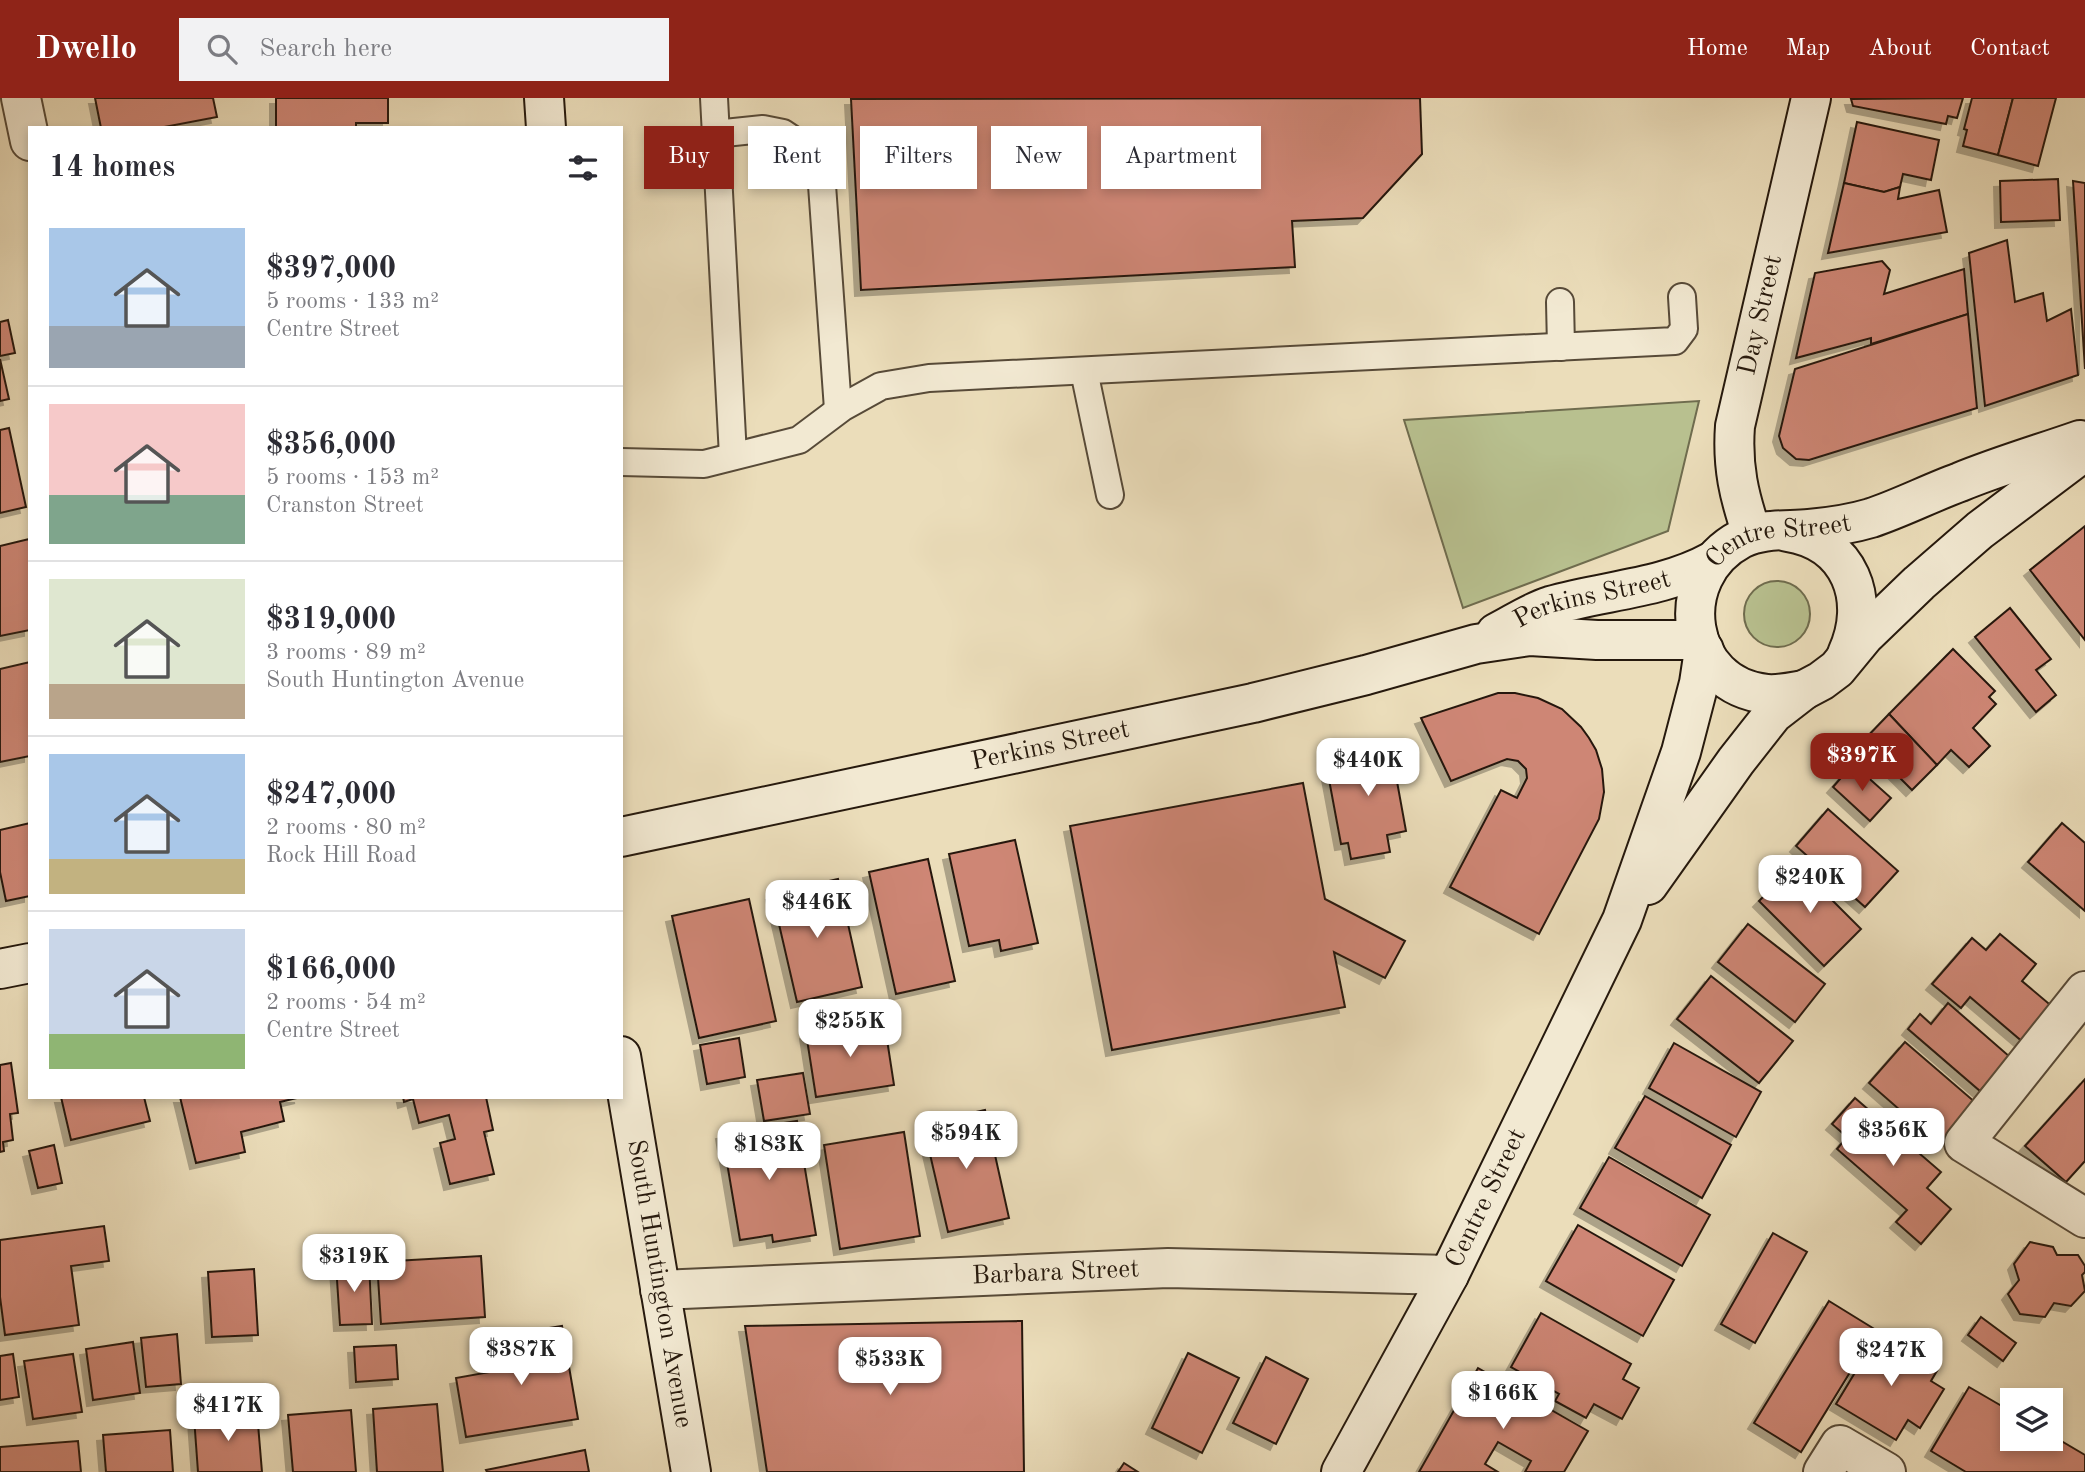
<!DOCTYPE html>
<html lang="en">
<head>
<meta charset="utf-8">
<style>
	body { margin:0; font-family:"Old Standard TT",serif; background:#f2f2f3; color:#2b2b33; height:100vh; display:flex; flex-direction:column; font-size:26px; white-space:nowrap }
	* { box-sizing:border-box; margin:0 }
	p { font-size:23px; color:#7c7c81 }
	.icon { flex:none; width:38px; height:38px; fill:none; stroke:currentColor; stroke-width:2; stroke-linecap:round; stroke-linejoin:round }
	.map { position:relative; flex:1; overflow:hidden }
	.details { position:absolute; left:28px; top:28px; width:595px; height:973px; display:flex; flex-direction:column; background:#fff; border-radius:0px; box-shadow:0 4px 10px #0003 }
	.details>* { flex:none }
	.hud { position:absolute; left:644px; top:28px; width:665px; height:63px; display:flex; gap:14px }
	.fabs { position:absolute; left:2000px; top:1290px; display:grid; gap:14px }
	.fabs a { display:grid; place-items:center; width:63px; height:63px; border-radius:0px; background:#fff; box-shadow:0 4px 10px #0003; font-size:35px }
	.price { position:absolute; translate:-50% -60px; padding:0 16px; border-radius:14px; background:#fff; color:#222; font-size:23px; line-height:46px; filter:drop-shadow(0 2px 4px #0008) }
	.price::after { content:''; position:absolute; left:50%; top:42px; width:21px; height:16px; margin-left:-10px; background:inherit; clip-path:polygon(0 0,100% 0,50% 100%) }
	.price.on { background:#8f2418; color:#fff }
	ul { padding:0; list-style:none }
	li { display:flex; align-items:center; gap:21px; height:175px; padding:0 21px }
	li+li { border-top:2px solid #e1e1e2 }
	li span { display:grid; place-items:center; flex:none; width:196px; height:140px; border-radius:0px; color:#555 }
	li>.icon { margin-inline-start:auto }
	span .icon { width:84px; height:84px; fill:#fffc; stroke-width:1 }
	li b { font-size:30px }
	h2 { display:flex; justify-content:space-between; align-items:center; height:84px; padding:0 21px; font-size:30px }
	.chip { padding:0 24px; border-radius:0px; background:#fff; box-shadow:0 4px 10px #0003; font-size:24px; line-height:63px }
	.chip.on { background:#8f2418; color:#fff }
	header { display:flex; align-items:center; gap:42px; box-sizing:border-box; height:98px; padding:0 35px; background:#8f2418; color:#fff }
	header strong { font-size:33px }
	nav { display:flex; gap:38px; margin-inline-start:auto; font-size:24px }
	.search { width:490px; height:63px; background:#f2f2f3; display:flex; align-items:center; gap:18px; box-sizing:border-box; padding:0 24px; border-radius:0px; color:#7c7c81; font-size:26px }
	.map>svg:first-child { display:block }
	.green { fill:#b8c08f; stroke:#6f6c4e; stroke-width:2 }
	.building { fill:#ce8674; stroke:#26190d; stroke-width:2; filter:url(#shadow) }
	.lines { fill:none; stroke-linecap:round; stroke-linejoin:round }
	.lane-casing { stroke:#574a38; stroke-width:30 }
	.street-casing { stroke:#574a38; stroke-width:42 }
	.secondary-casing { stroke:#26190d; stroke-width:42 }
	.lane { stroke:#f2e9d2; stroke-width:26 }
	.street { stroke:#f2e9d2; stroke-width:38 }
	.secondary { stroke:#f2e9d2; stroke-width:38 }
	.labels { text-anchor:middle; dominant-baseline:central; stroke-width:7; stroke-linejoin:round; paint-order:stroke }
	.street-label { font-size:26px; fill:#26190d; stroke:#f2e9d2 }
</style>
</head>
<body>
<header>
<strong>Dwello</strong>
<div class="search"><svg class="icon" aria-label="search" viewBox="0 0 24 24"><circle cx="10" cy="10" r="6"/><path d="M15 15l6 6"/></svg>Search here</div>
<nav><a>Home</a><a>Map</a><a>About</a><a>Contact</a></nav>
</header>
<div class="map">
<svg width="2085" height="1374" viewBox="0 0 2085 1374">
	<defs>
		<filter id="shadow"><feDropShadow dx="-6" dy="6" stdDeviation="0" flood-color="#0004"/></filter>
	</defs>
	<rect width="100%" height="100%" fill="#ebddba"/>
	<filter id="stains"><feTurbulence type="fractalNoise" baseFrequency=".00286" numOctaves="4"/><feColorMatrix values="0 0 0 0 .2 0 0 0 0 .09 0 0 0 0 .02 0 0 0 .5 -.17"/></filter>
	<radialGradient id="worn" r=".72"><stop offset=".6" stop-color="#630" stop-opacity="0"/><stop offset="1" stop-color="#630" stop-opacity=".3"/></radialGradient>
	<!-- green -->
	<g class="green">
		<path d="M1699 303 1668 433 1463 510 1404 322Z"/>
		<circle cx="1777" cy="516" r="33"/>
	</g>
	<!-- building -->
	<g class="building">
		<path d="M95 0H213L217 19 159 30H101Z"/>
		<path d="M276 0H388V25H356V30H276Z"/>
		<path d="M1420 0 1422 56 1363 120 1292 123 1295 169 861 192 851 1Z"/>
		<path d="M1963 0 1957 20 1948 18 1946 26 1853 8 1851 1Z"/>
		<path d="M1972 0H2013L1998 57 1963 48 1967 32 1964 31Z"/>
		<path d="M2013 0H2056L2038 68 1998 57Z"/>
		<path d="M1857 24 1939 42 1931 82 1903 76 1900 89 1884 94 1844 85Z"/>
		<path d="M2058 81 2060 122 2001 124 2000 83Z"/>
		<path d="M2073 83 2085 85V271Z"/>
		<path d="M1844 85 1884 94 1900 89 1898 101 1939 92 1947 134 1828 155Z"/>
		<path d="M2007 142 2015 204 2043 195 2047 223 2071 211 2078 277 1985 308 1969 155Z"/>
		<path d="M1882 163 1890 172 1884 196 1964 171 1968 216 1871 246V240L1796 260 1815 175Z"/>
		<path d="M1968 216 1977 310 1809 362 1796 361 1783 350 1779 338 1795 271Z"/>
		<path d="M8 222 15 255 0 258V224Z"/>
		<path d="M0 261 9 301 0 303Z"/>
		<path d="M9 330 26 409 0 415V332Z"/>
		<path d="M2085 428V542L2030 472Z"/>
		<path d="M29 441 30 532 0 538V448Z"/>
		<path d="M2010 510 2051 561 2036 572 2056 597 2036 614 1975 539Z"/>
		<path d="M1953 551 1995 593 1989 599 1996 606 1973 630 1990 648 1969 669 1951 652 1937 667 1889 616Z"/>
		<path d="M30 564V658L0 664V571Z"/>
		<path d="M1498 595H1515L1538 600 1562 611 1581 629 1589 640 1596 652 1602 671 1604 694 1599 721 1539 836 1450 789 1501 692 1517 700 1527 680 1526 671 1518 663 1507 661 1451 683 1421 620Z"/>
		<path d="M1889 616 1937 667 1912 692 1863 643Z"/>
		<path d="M1405 645 1410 675 1396 678 1406 733 1387 737 1390 754 1351 761 1348 745 1341 746 1325 660Z"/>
		<path d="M1853 666 1891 700 1870 723 1833 689Z"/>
		<path d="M1303 685 1325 801 1405 843 1385 880 1334 854 1345 909 1112 952 1070 728Z"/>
		<path d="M1828 711 1898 773 1865 809 1796 748Z"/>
		<path d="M30 725V798L6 803 0 774V732Z"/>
		<path d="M2062 725 2085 745V813L2028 764Z"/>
		<path d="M1015 742 1038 845 1001 853 999 842 969 848 949 756Z"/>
		<path d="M928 761 955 883 896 896 869 774Z"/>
		<path d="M1796 766 1861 831 1824 868 1759 803Z"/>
		<path d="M838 781 862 889 797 904 772 796Z"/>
		<path d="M749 801 776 923 699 940 672 818Z"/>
		<path d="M1748 826 1825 886 1795 924 1718 864Z"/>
		<path d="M2000 836 2036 866 2022 883 2054 910 2024 945 1970 899 1961 910 1932 886 1972 840 1986 852Z"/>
		<path d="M1711 878 1793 943 1759 985 1677 921Z"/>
		<path d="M1948 905 2010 959 1980 993 1908 931 1920 916 1931 926Z"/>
		<path d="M884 922 894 987 816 999 806 935Z"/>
		<path d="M739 940 745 979 707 986 700 947Z"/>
		<path d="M1905 944 1976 1005 1940 1047 1869 985Z"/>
		<path d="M1674 945 1761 994 1736 1039 1649 990Z"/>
		<path d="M11 965 18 1015 10 1016 13 1042 3 1044 4 1053 0 1054V967Z"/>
		<path d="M803 975 810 1016 764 1023 757 982Z"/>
		<path d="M2085 981V1063L2066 1084 2025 1048Z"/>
		<path d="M1645 998 1731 1047 1702 1100 1615 1050Z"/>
		<path d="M61 999H144L150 1023 71 1042Z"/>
		<path d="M180 999H301L280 1004 284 1023 241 1034 245 1054 196 1065Z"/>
		<path d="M403 999H486L493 1032 484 1034 494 1076 450 1086 440 1045 455 1041 449 1017 419 1025 413 1001 404 1004Z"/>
		<path d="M1855 1000 1941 1074 1927 1090 1951 1111 1921 1146 1896 1124 1907 1112 1837 1051 1847 1039 1832 1026Z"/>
		<path d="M985 1012 1009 1120 948 1134 923 1026Z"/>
		<path d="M797 1023 816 1137 773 1144 772 1137 740 1142 722 1035Z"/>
		<path d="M904 1034 920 1138 840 1151 824 1047Z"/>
		<path d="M54 1047 62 1085 38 1090 29 1053Z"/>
		<path d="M1609 1059 1710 1117 1682 1168 1580 1110Z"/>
		<path d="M1578 1127 1674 1182 1643 1238 1546 1183Z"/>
		<path d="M104 1128 109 1163 71 1168 79 1227 5 1237 0 1199V1142Z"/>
		<path d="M1773 1135 1807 1154 1755 1245 1721 1226Z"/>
		<path d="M2030 1144 2053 1149 2057 1157H2078L2085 1168V1174L2082 1177 2085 1193 2071 1208 2054 1205 2045 1219 2020 1216 2008 1196 2019 1182 2014 1166Z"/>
		<path d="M481 1158 485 1219 381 1226 377 1164Z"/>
		<path d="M369 1165 372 1226 340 1227 336 1167Z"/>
		<path d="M254 1171 258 1237 212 1239 208 1174Z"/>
		<path d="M1829 1203 1876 1232 1801 1354 1754 1325Z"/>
		<path d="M1541 1215 1631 1266 1623 1281 1639 1290 1622 1321 1594 1306 1586 1320 1555 1303 1559 1296 1511 1269Z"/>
		<path d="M1981 1219 2016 1245 2003 1263 1968 1237Z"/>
		<path d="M1022 1223 1024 1374H767L745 1228Z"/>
		<path d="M562 1228 578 1321 466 1339 456 1280 512 1270 507 1237Z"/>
		<path d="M1879 1235 1938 1271 1931 1283 1944 1291 1920 1330 1908 1322 1896 1342 1836 1306Z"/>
		<path d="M177 1236 181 1286 146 1289 141 1240Z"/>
		<path d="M133 1244 140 1295 93 1302 86 1251Z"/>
		<path d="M396 1247 398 1281 356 1284 354 1249Z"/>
		<path d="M1188 1255 1239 1280 1202 1355 1152 1330Z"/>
		<path d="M13 1256 19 1299 0 1302V1258Z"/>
		<path d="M73 1256 82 1314 33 1321 24 1263Z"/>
		<path d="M1266 1259 1308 1281 1276 1346 1233 1325Z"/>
		<path d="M1478 1270 1588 1333 1564 1374H1525L1531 1363 1498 1344 1485 1366 1498 1374H1419Z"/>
		<path d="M1969 1289 2012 1314V1340H2051V1337L2085 1357V1374H1966L1931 1353Z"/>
		<path d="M437 1306 443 1374H377L373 1311Z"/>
		<path d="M351 1312 356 1374H293L288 1317Z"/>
		<path d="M257 1314 262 1374H198L194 1319Z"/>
		<path d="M170 1332 173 1374H106L103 1337Z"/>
		<path d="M78 1343 81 1374H0V1349Z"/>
		<path d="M585 1352 589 1374H487L486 1372Z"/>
		<path d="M1124 1365 1138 1374H1118Z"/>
	</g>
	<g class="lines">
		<!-- lane casing -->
		<g class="lane-casing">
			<g id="lane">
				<path d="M714 0 733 358"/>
				<path d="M715 36 763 31 783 35 801 47 815 63 822 87 838 311"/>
				<path d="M1560 204 1561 249"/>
				<path d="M1084 273 1110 397"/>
				<path d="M621 364 704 366 799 342 843 309 881 288 929 280 1675 243 1684 231 1682 199"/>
			</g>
		</g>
		<!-- street casing -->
		<g class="street-casing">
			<g id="street">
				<path d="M21 0 30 43"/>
				<path d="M2085 893 1964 1045 2085 1120"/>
				<path id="s1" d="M660 1192 1168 1170 1449 1177"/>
				<path d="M1823 1374 1840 1347 1886 1374"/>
			</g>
		</g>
		<!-- secondary casing -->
		<g class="secondary-casing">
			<g id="secondary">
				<path d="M544 0 546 30"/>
				<path d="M1788 434C1850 444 1872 502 1847 556"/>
				<path id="s2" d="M1752 436C1739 398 1732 369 1735 328L1811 0"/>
				<path id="s3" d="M1496 535C1514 526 1531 514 1550 508 1605 492 1662 491 1713 463"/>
				<path id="s4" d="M1804 592C1792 594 1780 597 1767 596 1685 588 1669 479 1741 441 1762 430 1786 433 1809 431 1830 429 1851 426 1871 420 1901 410 1930 395 1960 384 1999 368 2040 356 2080 342"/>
				<path id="s5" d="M621 739 1253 605 1366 577 1476 546 1530 538 1597 542H1699"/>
				<path d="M1648 787 1736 663 1773 616 1804 592 1821 583 1837 571 1865 537 1919 485 1980 432 2085 353"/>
				<path d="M0 871 30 865"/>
				<path id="s6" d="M621 958 691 1374"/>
				<path id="s7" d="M1341 1374 1449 1177 1622 822 1681 654 1699 585 1704 552"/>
			</g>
		</g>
		<!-- lane -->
		<use href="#lane" class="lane"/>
		<!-- street -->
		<use href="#street" class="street"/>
		<!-- secondary -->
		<use href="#secondary" class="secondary"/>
	</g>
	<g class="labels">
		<!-- street labels -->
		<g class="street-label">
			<text stroke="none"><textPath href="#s2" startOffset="224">Day Street</textPath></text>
			<text stroke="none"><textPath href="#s4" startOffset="284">Centre Street</textPath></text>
			<text stroke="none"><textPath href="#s3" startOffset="103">Perkins Street</textPath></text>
			<text stroke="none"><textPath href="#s5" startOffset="439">Perkins Street</textPath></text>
			<text stroke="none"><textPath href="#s7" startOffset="310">Centre Street</textPath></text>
			<text stroke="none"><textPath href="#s1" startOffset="396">Barbara Street</textPath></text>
			<text stroke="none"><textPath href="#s6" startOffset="231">South Huntington Avenue</textPath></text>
		</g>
	</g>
	<rect width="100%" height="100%" filter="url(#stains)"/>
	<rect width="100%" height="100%" fill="url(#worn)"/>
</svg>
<div class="fabs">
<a><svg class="icon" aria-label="layers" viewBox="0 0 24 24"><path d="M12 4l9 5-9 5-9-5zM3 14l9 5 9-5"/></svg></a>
</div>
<b class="price on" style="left:1862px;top:695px">$397K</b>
<b class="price" style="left:1368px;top:700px">$440K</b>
<b class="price" style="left:1810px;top:817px">$240K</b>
<b class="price" style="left:817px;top:842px">$446K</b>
<b class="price" style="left:850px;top:961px">$255K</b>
<b class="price" style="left:1893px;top:1070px">$356K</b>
<b class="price" style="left:966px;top:1073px">$594K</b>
<b class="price" style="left:769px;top:1084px">$183K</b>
<b class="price" style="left:354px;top:1196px">$319K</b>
<b class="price" style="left:521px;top:1289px">$387K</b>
<b class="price" style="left:1891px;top:1290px">$247K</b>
<b class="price" style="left:890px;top:1299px">$533K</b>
<b class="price" style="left:1503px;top:1333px">$166K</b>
<b class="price" style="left:228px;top:1345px">$417K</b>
<div class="hud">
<a class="chip on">Buy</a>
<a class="chip">Rent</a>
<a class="chip">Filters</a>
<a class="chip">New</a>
<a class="chip">Apartment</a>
</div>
<section class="details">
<h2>14 homes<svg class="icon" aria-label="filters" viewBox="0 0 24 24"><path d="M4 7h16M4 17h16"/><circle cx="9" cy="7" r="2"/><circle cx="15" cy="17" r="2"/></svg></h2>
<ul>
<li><span style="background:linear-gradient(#a9c7e8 70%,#9aa5b1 0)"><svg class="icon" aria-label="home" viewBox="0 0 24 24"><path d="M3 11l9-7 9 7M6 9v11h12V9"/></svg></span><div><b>$397,000</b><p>5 rooms · 133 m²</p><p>Centre Street</p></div></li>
<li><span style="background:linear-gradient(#f6c9c9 65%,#7fa58c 0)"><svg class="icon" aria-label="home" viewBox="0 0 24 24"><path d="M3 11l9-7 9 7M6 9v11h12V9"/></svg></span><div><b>$356,000</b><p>5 rooms · 153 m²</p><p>Cranston Street</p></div></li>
<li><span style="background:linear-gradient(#dfe7d0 75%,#b9a48a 0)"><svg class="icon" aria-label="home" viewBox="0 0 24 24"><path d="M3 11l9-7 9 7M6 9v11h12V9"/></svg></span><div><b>$319,000</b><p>3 rooms · 89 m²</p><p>South Huntington Avenue</p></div></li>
<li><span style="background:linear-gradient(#a9c7e8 75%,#c2b280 0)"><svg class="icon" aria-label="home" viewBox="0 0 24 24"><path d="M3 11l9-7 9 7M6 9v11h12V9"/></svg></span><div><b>$247,000</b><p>2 rooms · 80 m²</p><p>Rock Hill Road</p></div></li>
<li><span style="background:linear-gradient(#c9d6e8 75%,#8fb573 0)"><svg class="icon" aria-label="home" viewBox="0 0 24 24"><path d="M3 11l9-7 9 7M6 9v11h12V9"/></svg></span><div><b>$166,000</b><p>2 rooms · 54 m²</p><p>Centre Street</p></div></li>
</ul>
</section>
</div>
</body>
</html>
